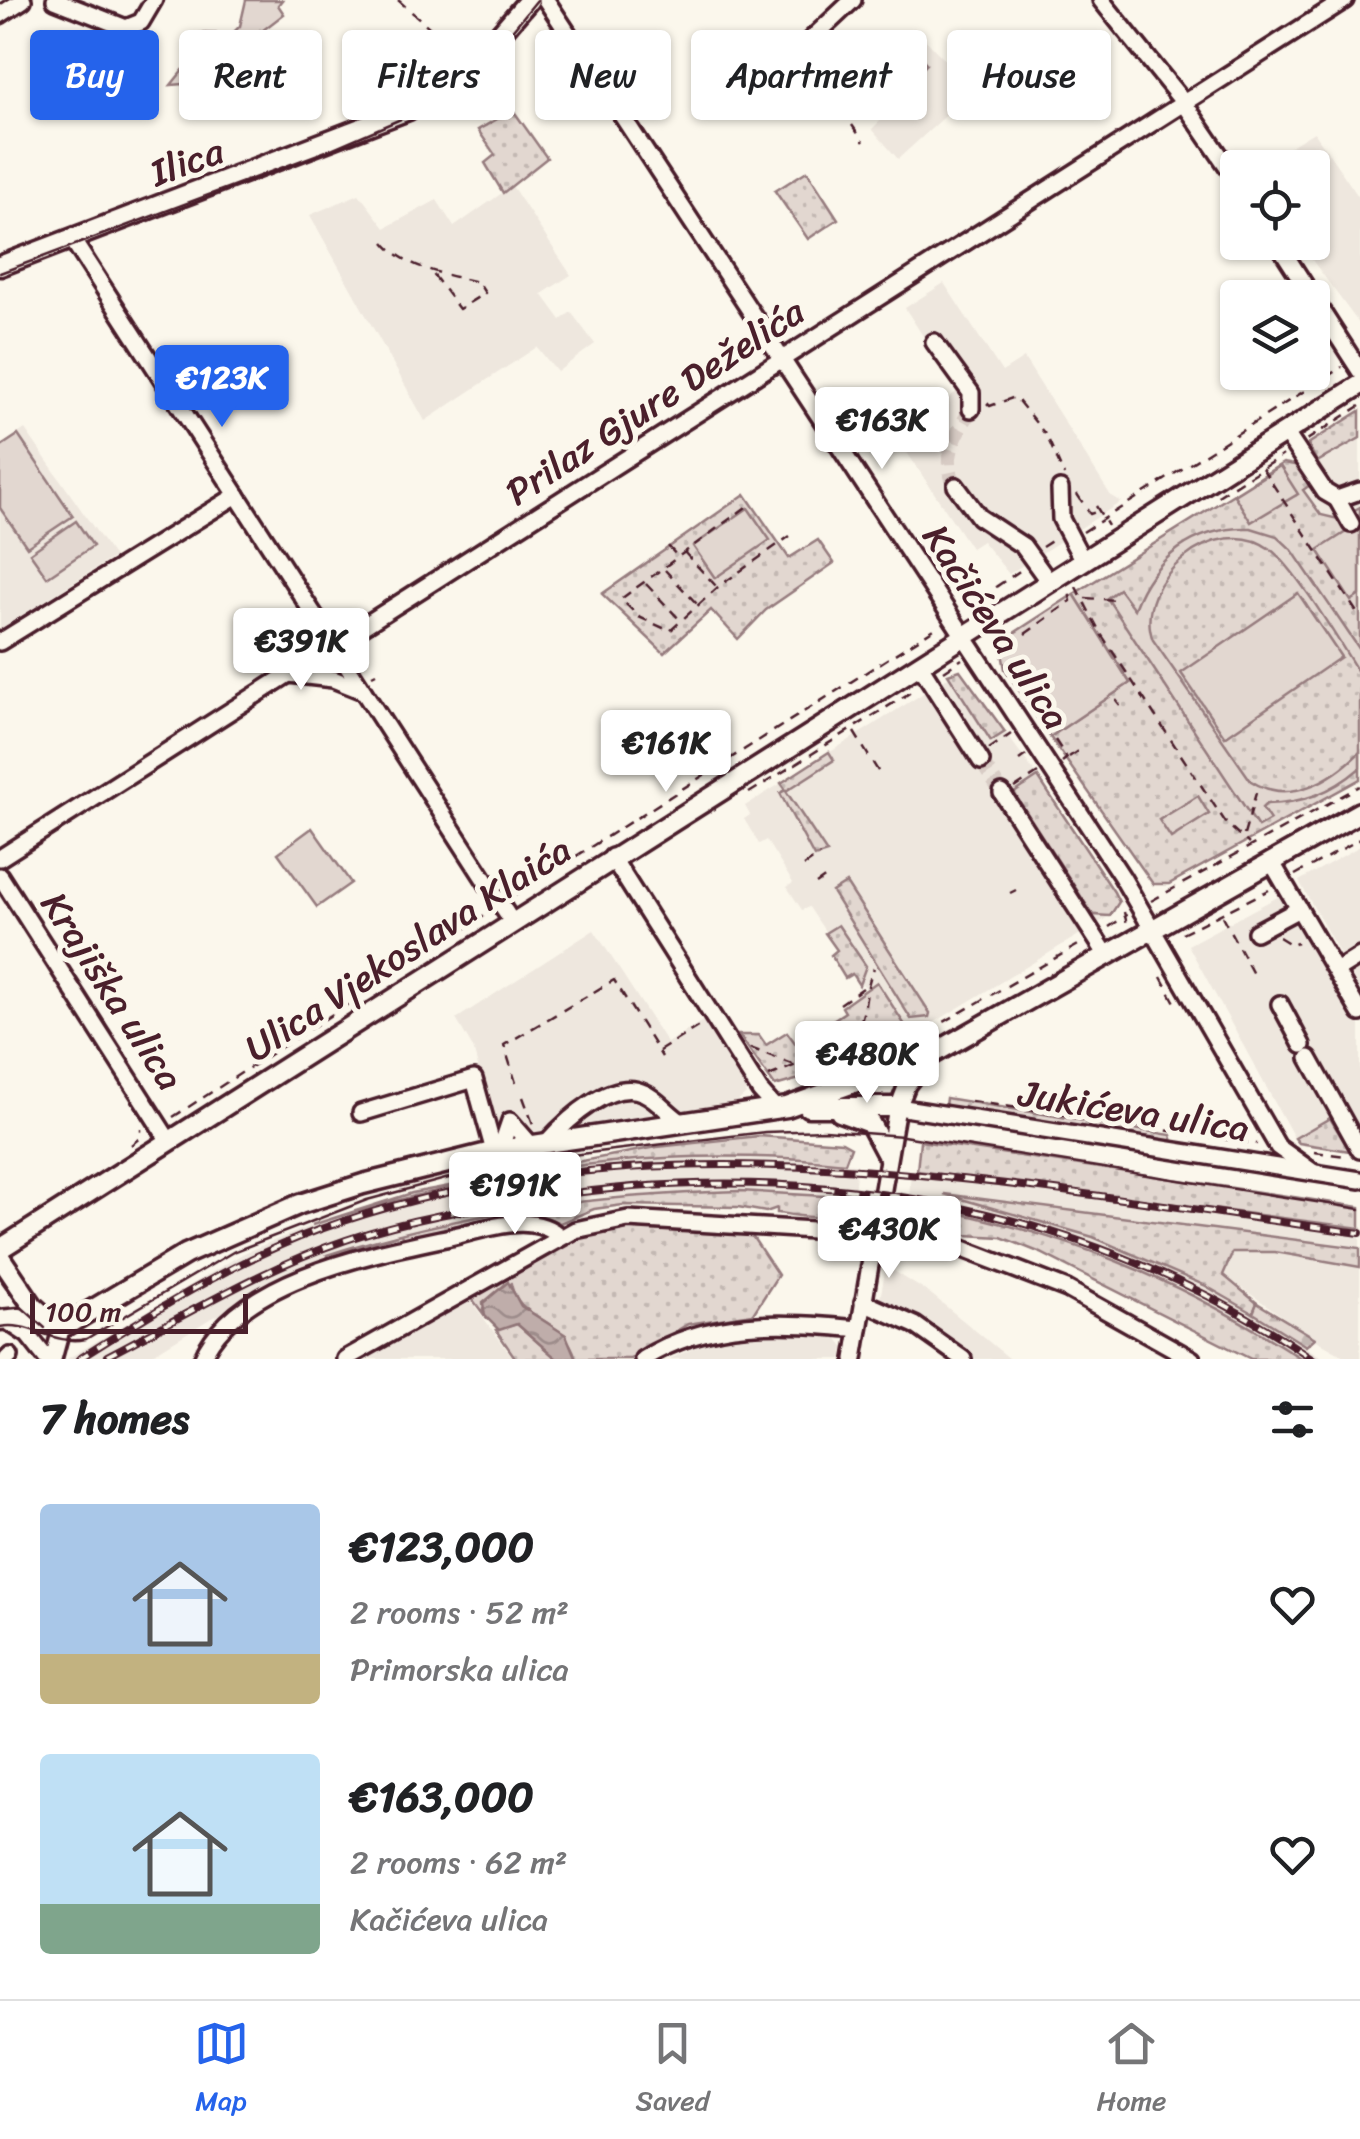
<!DOCTYPE html>
<html lang="en">
<head>
<meta charset="utf-8">
<style>
	body { margin:0; font-family:Sriracha,sans-serif; background:#f2f2f2; color:#202124; height:100vh; display:flex; flex-direction:column; font-size:38px; white-space:nowrap }
	* { box-sizing:border-box; margin:0 }
	p { font-size:32px; color:#757577 }
	.icon { flex:none; width:55px; height:55px; fill:none; stroke:currentColor; stroke-width:2; stroke-linecap:round; stroke-linejoin:round }
	.map { position:relative; height:1359px; overflow:hidden }
	.sheet { display:flex; flex-direction:column; background:#fff; flex:1 }
	.sheet>* { flex:none }
	.hud { position:absolute; left:30px; top:30px; width:1300px; height:90px; display:flex; gap:20px }
	.buttons { position:absolute; left:1220px; top:150px; display:grid; gap:20px }
	.buttons a { display:grid; place-items:center; width:110px; height:110px; border-radius:10px; background:#fff; box-shadow:0 2px 8px #0004; font-size:50px }
	.scale { position:absolute; left:30px; bottom:25px; width:218px; box-sizing:border-box; padding-left:10px; border:5px solid #4a1f2b; border-top:0; font-size:28px; line-height:35px; white-space:nowrap; color:#4a1f2b; -webkit-text-stroke:8px #fbf7ec; paint-order:stroke }
	.price { position:absolute; translate:-50% -85px; padding:0 22px; border-radius:10px; background:#fff; color:#222; font-size:32px; line-height:65px; filter:drop-shadow(0 2px 5px #0008) }
	.price::after { content:''; position:absolute; left:50%; top:60px; width:30px; height:22px; margin-left:-15px; background:inherit; clip-path:polygon(0 0,100% 0,50% 100%) }
	.price.on { background:#2563eb; color:#fff }
	ul { padding:0; list-style:none }
	li { display:flex; align-items:center; gap:30px; height:250px; padding:0 40px }
	li span { display:grid; place-items:center; flex:none; width:280px; height:200px; border-radius:10px; color:#555 }
	li>.icon { margin-inline-start:auto }
	span .icon { width:120px; height:120px; fill:#fffc; stroke-width:1 }
	li b { font-size:42px }
	h2 { display:flex; justify-content:space-between; align-items:center; height:120px; padding:0 40px; font-size:42px }
	.pill { padding:0 35px; border-radius:10px; background:#fff; box-shadow:0 2px 8px #0004; font-size:35px; line-height:90px }
	.pill.on { background:#2563eb; color:#fff }
	.dock { display:flex; justify-content:space-around; align-items:center; height:140px; border-top:2px solid #e0e0e0; background:#fff; font-size:28px; color:#757577 }
	.dock a { display:grid; justify-items:center; gap:5px }
	.dock .on { color:#2563eb }
	.map>svg:first-child { display:block }
	.built { fill:#eee7de }
	.grass { fill:url(#grass-dots); stroke:#967b7e; stroke-width:2.5 }
	.forest { fill:url(#forest-firs); stroke:#967b7e; stroke-width:2.5 }
	.garden { fill:#e2d7d0; stroke:#967b7e; stroke-width:2.5 }
	.water { fill:url(#water-waves); stroke:#907477; stroke-width:2.5 }
	.lines { fill:none; stroke-linecap:round; stroke-linejoin:round }
	.minor-tunnel { stroke:#d8ccc5; stroke-width:15; stroke-dasharray:15 8; stroke-linecap:butt }
	.minor-casing { stroke:#4a1f2b; stroke-width:22 }
	.major-casing { stroke:#4a1f2b; stroke-width:25 }
	.path { stroke:#4a1f2b; stroke-width:2.5; stroke-dasharray:10 8; stroke-linecap:butt }
	.minor { stroke:#fbf7ec; stroke-width:15 }
	.major { stroke:#fbf7ec; stroke-width:18 }
	.tram { stroke:#4a1f2b; stroke-width:2.5 }
	.rail-casing { stroke:#4a1f2b; stroke-width:8 }
	.rail { stroke:#fbf7ec; stroke-width:4; stroke-dasharray:11; stroke-linecap:butt }
	.labels { text-anchor:middle; dominant-baseline:central; stroke-width:10; stroke-linejoin:round; paint-order:stroke }
	.street-label { font-size:38px; fill:#4a1f2b; stroke:#fbf7ec }
</style>
</head>
<body>
<div class="map">
<svg width="1360" height="1359" viewBox="0 0 1360 1359">
	<defs>
		<pattern id="grass-dots" width="8" height="8" patternUnits="userSpaceOnUse" patternTransform="scale(2.5)"><rect width="8" height="8" fill="#e2d7d0"/><path d="M2 2h.1M6 6h.1" fill="none" stroke="#c3b8b3" stroke-width="1.8" stroke-linecap="round"/></pattern>
		<pattern id="forest-firs" width="22" height="20" patternUnits="userSpaceOnUse" patternTransform="scale(2.5)"><rect width="22" height="20" fill="#e2d7d0"/><path d="M5 1l3.5 6h-7zM16 11l3.5 6h-7z" fill="#c3b8b3"/></pattern>
		<pattern id="water-waves" width="16" height="10" patternUnits="userSpaceOnUse" patternTransform="scale(2.5)"><rect width="16" height="10" fill="#bfadaa"/><path d="M0 5q4-4 8 0t8 0" fill="none" stroke="#9d8c8b"/></pattern>
	</defs>
	<rect width="100%" height="100%" fill="#fbf7ec"/>
	<filter id="ink" filterUnits="userSpaceOnUse"><feTurbulence type="fractalNoise" baseFrequency=".01" numOctaves="2"/><feDisplacementMap in="SourceGraphic" scale="20" xChannelSelector="R" yChannelSelector="G"/><feConvolveMatrix kernelMatrix="1 2 1 2 8 2 1 2 1" color-interpolation-filters="sRGB"/></filter>
	<g filter="url(#ink)">
		<!-- built -->
		<g class="built">
			<path d="M914 28 974 90 898 159 872 129 893 108 864 77Z"/>
			<path d="M1314 132 1360 199V325L1304 249 1306 243 1312 242V168L1256 167Z"/>
			<path d="M512 186 571 275 542 294 561 320 571 312 595 344 557 372 537 347 425 421 310 215 359 194 385 228 437 200 454 227Z"/>
			<path d="M944 283 1002 372 1024 358 1111 496 1121 502 1009 574 982 541 971 548 900 442 896 444 883 425 903 412 912 424 958 391 905 308Z"/>
			<path d="M1360 411V507L1338 519 1328 518 1321 515 1302 490 1313 482 1295 454Z"/>
			<path d="M25 429 114 557 0 629V446Z"/>
			<path d="M960 670 1038 777 1119 902 1110 916 912 1036 877 982 867 989 852 974 845 978 831 955 837 951 830 939 809 907 802 910 787 887 793 883 766 840 759 844 744 819 750 815 745 806Z"/>
			<path d="M1360 846V990L1299 881Z"/>
			<path d="M1285 893 1360 1025V1153L1297 1143 1188 945Z"/>
			<path d="M594 930 667 1043 704 1020 745 1085 746 1094 735 1104 498 1141 473 1048 456 1019Z"/>
			<path d="M701 1155 857 1164 854 1193 842 1192 841 1197 740 1191 596 1197 392 1234 328 1254 330 1261 208 1320 145 1359H67L244 1253 312 1225 449 1188 575 1167Z"/>
			<path d="M911 1170 1360 1228V1248L944 1194 1093 1237 1204 1285 1325 1359H1302L1193 1292 1119 1260 989 1218 909 1201Z"/>
			<path d="M1232 1252H1275L1360 1267V1359H1349L1324 1345 1223 1275Z"/>
			<path d="M886 1266 932 1295 1010 1359H954L878 1311Z"/>
			<path d="M465 1293 514 1359H354Z"/>
			<path d="M743 1333 837 1337 844 1347 842 1359H669L717 1338Z"/>
		</g>
		<!-- grass -->
		<g class="grass">
			<path d="M903 39 927 64 888 103 864 77Z"/>
			<path d="M513 110 547 158 503 193 485 163 495 155 478 130Z"/>
			<path d="M807 171 838 219 808 239 775 191Z"/>
			<path d="M1360 411V438L1317 462 1308 444Z"/>
			<path d="M1283 463 1300 466 1313 483 1303 490 1321 515 1338 519 1360 507V779L1169 884H1153L1050 737 1130 683 1074 594Z"/>
			<path d="M745 494 789 558 818 540 834 563 766 610 738 639 711 610 664 653 602 594Z"/>
			<path d="M960 670 1005 732 991 741 948 674Z"/>
			<path d="M829 752 834 760 786 791 827 853 814 857 780 793 786 790 781 783Z"/>
			<path d="M1038 777 1114 892 1119 902 1110 916 1093 915 1014 793Z"/>
			<path d="M846 883 930 1013 929 1017 911 1019 832 892Z"/>
			<path d="M838 925 866 966 859 985 852 974 845 978 831 955 837 950 825 933Z"/>
			<path d="M877 982 912 1036 845 1066 775 1086 739 1035H759L766 1045 787 1032 796 1044 845 1012 842 1007Z"/>
			<path d="M946 1098 1171 1135 1173 1142 945 1106Z"/>
			<path d="M1330 1118 1350 1151 1299 1143 1295 1138Z"/>
			<path d="M759 1136 842 1142 851 1147 845 1163C666 1143 483 1171 312 1225L412 1193 657 1147Z"/>
			<path d="M920 1141 1360 1207V1228L917 1171Z"/>
			<path d="M740 1191 841 1197V1203L852 1206C837 1225 799 1215 777 1213V1208L766 1212 738 1207 623 1205 594 1209 560 1223C518 1201 448 1229 403 1240L401 1234 343 1252 345 1256 330 1261 327 1255C463 1211 599 1195 740 1191Z"/>
			<path d="M944 1194 1360 1248V1267L1275 1252H1233L1223 1275 1257 1303 1253 1313 1204 1285 1093 1237Z"/>
			<path d="M915 1204C1065 1233 1174 1276 1302 1359H1251L1041 1253 1001 1237 965 1235 907 1217 904 1212 914 1213Z"/>
			<path d="M616 1225 746 1227 778 1275 753 1314 688 1324 630 1359H576C565 1316 518 1322 511 1284L483 1309 485 1316 470 1296 591 1230Z"/>
			<path d="M517 1324 557 1359H516L496 1330Z"/>
		</g>
		<!-- forest -->
		<g class="forest">
			<path d="M246 0H282L278 5 284 14 258 34 277 65 270 73 251 52 228 48 210 82 171 85 201 48V33L232 34 240 26Z"/>
			<path d="M1257 1303 1315 1338 1306 1346 1253 1313Z"/>
		</g>
		<!-- garden -->
		<g class="garden">
			<path d="M18 435 73 516 27 547 0 508V447Z"/>
			<path d="M1280 466 1298 494 1251 522 1234 495Z"/>
			<path d="M748 508 770 540 715 578 693 546Z"/>
			<path d="M76 521 93 546 47 577 30 553Z"/>
			<path d="M1360 523V595L1351 601 1318 550Z"/>
			<path d="M1251 528 1277 536 1292 550 1360 650V675C1341 645 1296 568 1270 549 1218 510 1131 582 1153 640L1251 781C1289 806 1332 780 1360 752V768C1331 793 1303 803 1266 804L1262 808 1270 820 1258 827 1107 598 1119 589 1134 609C1153 558 1195 526 1251 528Z"/>
			<path d="M1298 593 1341 657 1225 737 1181 673Z"/>
			<path d="M1074 594 1130 683 1050 737 1005 669 1001 647 1011 635Z"/>
			<path d="M1198 796 1209 814 1171 838 1159 820Z"/>
			<path d="M312 828 351 883 317 907 278 853Z"/>
		</g>
		<!-- water -->
		<path class="water" d="M508 1282 521 1306 566 1335 576 1359H557L517 1324 499 1330 485 1316 483 1303Z"/>
		<g class="lines">
			<!-- minor-tunnel -->
			<g class="minor-tunnel">
				<path d="M956 486C939 457 958 433 971 409"/>
				<path d="M981 761 1002 793"/>
			</g>
			<!-- minor casing -->
			<g class="minor-casing">
				<g id="minor">
					<path d="M55 0 126 28 141 22 154 0"/>
					<path d="M546 0 1122 877 1278 1147 1313 1172"/>
					<path d="M1101 0 1184 103 1238 182"/>
					<path d="M0 15 23 0"/>
					<path d="M807 43 853 0"/>
					<path d="M72 239 512 922"/>
					<path d="M1277 242 1360 371"/>
					<path d="M934 342 971 393V409"/>
					<path d="M1285 432 1325 492 1337 499 1360 491"/>
					<path d="M956 486 979 517 1023 546 1049 582"/>
					<path d="M1060 489 1061 519 1083 561"/>
					<path d="M1337 499 1351 524"/>
					<path d="M0 642 237 495"/>
					<path d="M919 664 981 761"/>
					<path d="M289 674 333 679 363 691"/>
					<path d="M1002 793 1106 954"/>
					<path d="M612 857 760 1091 776 1109"/>
					<path d="M0 858 1345 0"/>
					<path d="M1271 861 1360 1013"/>
					<path d="M0 876 169 1141"/>
					<path d="M1256 932 1299 909"/>
					<path d="M1336 971 1360 956"/>
					<path d="M1280 1004 1302 1045"/>
					<path d="M1309 1058 1360 1150"/>
					<path d="M898 1107 1360 1180"/>
					<path d="M361 1113 474 1079 494 1151"/>
					<path d="M547 1142C566 1121 612 1077 644 1093 658 1099 669 1115 683 1123"/>
					<path d="M500 1150 510 1121 531 1145"/>
					<path d="M863 1302 915 1325 963 1359"/>
					<path d="M4 1319 28 1335 47 1359"/>
					<path d="M7 1359 10 1356"/>
					<path d="M53 1359 62 1326"/>
					<path d="M202 1359C236 1279 375 1253 450 1237 482 1230 533 1210 560 1237"/>
					<path d="M345 1359 575 1230 628 1219 829 1231 898 1224 1067 1289 1192 1359"/>
					<path d="M643 1359C710 1317 783 1322 859 1329"/>
					<path d="M854 1359 896 1113 907 1085 931 1055"/>
				</g>
			</g>
			<!-- major casing -->
			<g class="major-casing">
				<g id="major">
					<path d="M0 266 408 110 468 71 529 0"/>
					<path d="M808 1107H898"/>
					<path d="M840 1112 870 1123 886 1153"/>
					<path d="M0 1249 1360 385"/>
					<path d="M0 1257 33 1306 52 1323"/>
					<path d="M0 1320 20 1318 65 1326 186 1254 300 1204 363 1184 500 1150 787 1107 931 1055 1360 812"/>
				</g>
			</g>
			<!-- path -->
			<g class="path">
				<path d="M398 0 461 55"/>
				<path d="M852 125 864 142"/>
				<path d="M384 242C405 268 447 275 478 282L485 293 459 309 429 269"/>
				<path d="M987 403 990 406 1015 397 1045 434"/>
				<path d="M1307 440 1360 406"/>
				<path d="M1049 441 1064 475"/>
				<path d="M1262 468 1360 617"/>
				<path d="M1077 494 1090 514 1099 511"/>
				<path d="M1218 496 1283 455"/>
				<path d="M1096 506 1108 526"/>
				<path d="M746 507 621 599 639 617 670 631 718 587 790 536"/>
				<path d="M1083 532 1342 367"/>
				<path d="M668 546 677 556"/>
				<path d="M1042 547 1056 538"/>
				<path d="M684 552 716 586"/>
				<path d="M665 570 697 604"/>
				<path d="M646 584 681 621"/>
				<path d="M1076 587 1101 634 1226 823 1249 844"/>
				<path d="M1085 598 1117 600"/>
				<path d="M966 607 1021 570"/>
				<path d="M1025 634 1071 601 1069 591"/>
				<path d="M944 671 962 659"/>
				<path d="M372 675 376 673"/>
				<path d="M1116 700 1120 705"/>
				<path d="M854 732 881 776"/>
				<path d="M1055 740 1067 758 1062 762"/>
				<path d="M989 749 1011 734"/>
				<path d="M1069 757 1079 750"/>
				<path d="M1019 760 1026 755"/>
				<path d="M1015 788 1038 773"/>
				<path d="M749 793 916 689"/>
				<path d="M1244 835 1256 793"/>
				<path d="M804 866 820 855"/>
				<path d="M1295 875 1360 839"/>
				<path d="M816 884 826 877"/>
				<path d="M1010 893 1016 890"/>
				<path d="M515 895 939 626"/>
				<path d="M1151 901 1360 786"/>
				<path d="M1124 912 1128 928"/>
				<path d="M1222 916 1254 976"/>
				<path d="M1109 927 1127 915"/>
				<path d="M1182 933 1269 890"/>
				<path d="M1279 937 1292 945 1297 943"/>
				<path d="M1161 977 1177 1006"/>
				<path d="M840 1004 863 988"/>
				<path d="M860 1024 872 1059"/>
				<path d="M922 1041 918 1037 1080 944"/>
				<path d="M750 1048 795 1065 814 1079"/>
				<path d="M659 1051 699 1026"/>
				<path d="M769 1076C792 1066 850 1047 860 1023 867 1006 865 986 874 968"/>
				<path d="M516 1083 504 1045 614 980 662 1057"/>
				<path d="M523 1097 533 1124"/>
				<path d="M971 1101 1257 1144"/>
				<path d="M173 1117 489 913"/>
				<path d="M131 1145 141 1137V1129"/>
				<path d="M1314 1152 1346 1156"/>
			</g>
			<!-- minor -->
			<use href="#minor" class="minor"/>
			<!-- major -->
			<use href="#major" class="major"/>
			<!-- tram -->
			<g class="tram">
				<path d="M0 273 329 150 431 106 487 61 537 0"/>
				<path d="M0 1279 18 1304 45 1328"/>
				<path d="M0 1327C31 1321 53 1346 86 1339L233 1252 367 1200 449 1178 572 1155 765 1132 825 1130 903 1136 1360 1209"/>
			</g>
			<!-- rail casing -->
			<g class="rail-casing">
				<g id="rail">
					<path d="M107 1356C184 1316 263 1268 346 1240 407 1219 474 1208 538 1198 810 1157 1085 1202 1313 1359"/>
					<path d="M79 1359C156 1310 232 1262 318 1230 652 1108 1019 1187 1360 1233"/>
				</g>
			</g>
			<!-- rail -->
			<use href="#rail" class="rail"/>
		</g>
	</g>
	<g class="labels">
		<!-- street labels -->
		<g class="street-label">
			<text transform="translate(187 162) rotate(-20)">Ilica</text>
			<text transform="translate(655 402) rotate(-33)">Prilaz Gjure Deželića</text>
			<text transform="translate(996 627) rotate(57)">Kačićeva ulica</text>
			<text transform="translate(408 949) rotate(-33)">Ulica Vjekoslava Klaića</text>
			<text transform="translate(112 991) rotate(57)">Krajiška ulica</text>
			<text transform="translate(1134 1111) rotate(9)">Jukićeva ulica</text>
		</g>
	</g>
</svg>
<div class="buttons">
<a><svg class="icon" aria-label="locate" viewBox="0 0 24 24"><circle cx="12" cy="12" r="6"/><path d="M12 2v4M12 18v4M2 12h4M18 12h4"/></svg></a>
<a><svg class="icon" aria-label="layers" viewBox="0 0 24 24"><path d="M12 4l9 5-9 5-9-5zM3 14l9 5 9-5"/></svg></a>
</div>
<div class="scale">100 m</div>
<b class="price on" style="left:222px;top:430px">€123K</b>
<b class="price" style="left:882px;top:472px">€163K</b>
<b class="price" style="left:301px;top:693px">€391K</b>
<b class="price" style="left:666px;top:795px">€161K</b>
<b class="price" style="left:867px;top:1106px">€480K</b>
<b class="price" style="left:515px;top:1237px">€191K</b>
<b class="price" style="left:889px;top:1281px">€430K</b>
<div class="hud">
<a class="pill on">Buy</a>
<a class="pill">Rent</a>
<a class="pill">Filters</a>
<a class="pill">New</a>
<a class="pill">Apartment</a>
<a class="pill">House</a>
</div>
</div>
<section class="sheet">
<h2>7 homes<svg class="icon" aria-label="filters" viewBox="0 0 24 24"><path d="M4 7h16M4 17h16"/><circle cx="9" cy="7" r="2"/><circle cx="15" cy="17" r="2"/></svg></h2>
<ul>
<li><span style="background:linear-gradient(#a9c7e8 75%,#c2b280 0)"><svg class="icon" aria-label="home" viewBox="0 0 24 24"><path d="M3 11l9-7 9 7M6 9v11h12V9"/></svg></span><div><b>€123,000</b><p>2 rooms · 52 m²</p><p>Primorska ulica</p></div><svg class="icon" aria-label="heart" viewBox="0 0 24 24"><path d="M12 20l-8-8c-3-5 5-10 8-4 3-6 11-1 8 4z"/></svg></li>
<li><span style="background:linear-gradient(#bfe0f5 75%,#7fa58c 0)"><svg class="icon" aria-label="home" viewBox="0 0 24 24"><path d="M3 11l9-7 9 7M6 9v11h12V9"/></svg></span><div><b>€163,000</b><p>2 rooms · 62 m²</p><p>Kačićeva ulica</p></div><svg class="icon" aria-label="heart" viewBox="0 0 24 24"><path d="M12 20l-8-8c-3-5 5-10 8-4 3-6 11-1 8 4z"/></svg></li>
</ul>
</section>
<nav class="dock">
<a class="on"><svg class="icon" aria-label="map" viewBox="0 0 24 24"><path d="M3 6l6-2 6 2 6-2v14l-6 2-6-2-6 2zM9 4v14M15 6v14"/></svg>Map</a>
<a><svg class="icon" aria-label="saved" viewBox="0 0 24 24"><path d="M7 4h10v16l-5-4-5 4z"/></svg>Saved</a>
<a><svg class="icon" aria-label="home" viewBox="0 0 24 24"><path d="M3 11l9-7 9 7M6 9v11h12V9"/></svg>Home</a>
</nav>
</body>
</html>
